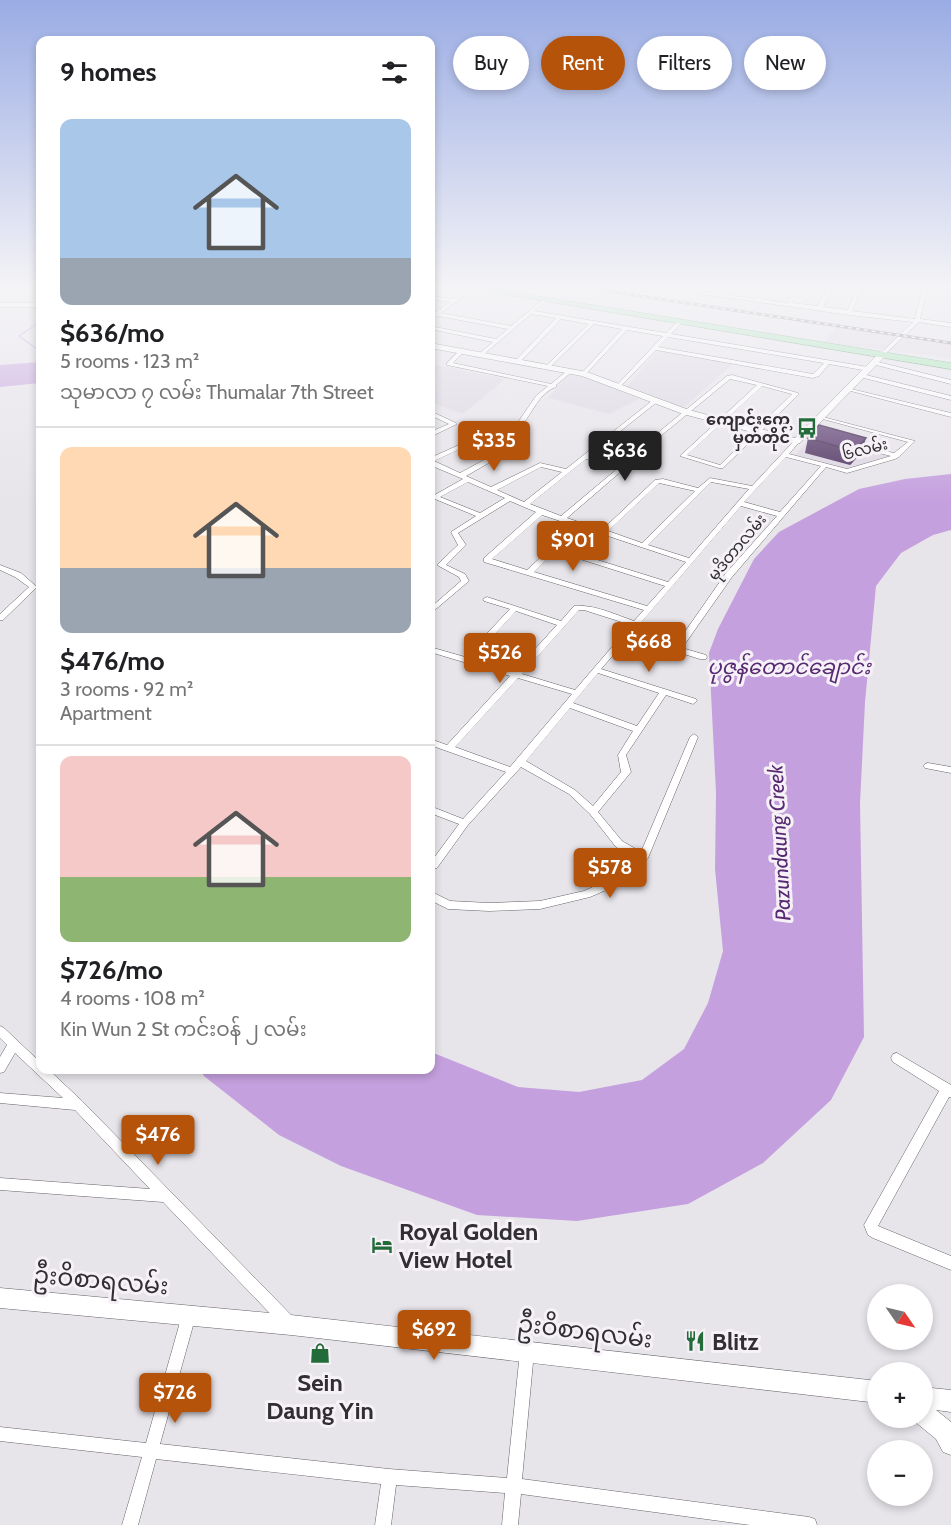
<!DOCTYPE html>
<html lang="en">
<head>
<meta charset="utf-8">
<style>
	body { margin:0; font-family:Cabin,"Noto Sans Myanmar",sans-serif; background:#f2f2f2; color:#202124; height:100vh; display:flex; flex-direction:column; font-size:22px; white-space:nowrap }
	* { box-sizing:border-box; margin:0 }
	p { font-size:20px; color:#757577 }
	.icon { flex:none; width:33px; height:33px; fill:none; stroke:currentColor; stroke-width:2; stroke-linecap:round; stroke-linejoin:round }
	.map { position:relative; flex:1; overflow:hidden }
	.drawer { position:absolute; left:36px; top:36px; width:399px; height:1038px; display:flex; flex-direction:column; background:#fff; border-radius:12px; box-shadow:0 3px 9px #0003 }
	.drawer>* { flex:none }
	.guide { position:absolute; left:453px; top:36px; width:408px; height:54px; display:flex; gap:12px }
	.needle { width:39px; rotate:124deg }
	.buttons { position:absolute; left:867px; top:1284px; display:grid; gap:12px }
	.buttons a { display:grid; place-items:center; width:66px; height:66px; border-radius:50%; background:#fff; box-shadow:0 3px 9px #0003; font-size:30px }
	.price { position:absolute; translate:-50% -51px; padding:0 14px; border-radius:6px; background:#b45309; color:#fff; font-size:20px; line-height:39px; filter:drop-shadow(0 2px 3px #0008) }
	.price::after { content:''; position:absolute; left:50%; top:36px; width:18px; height:14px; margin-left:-9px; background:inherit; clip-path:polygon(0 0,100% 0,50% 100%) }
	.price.selected { background:#222; color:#fff }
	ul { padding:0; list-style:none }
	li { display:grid; align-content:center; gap:12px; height:318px; padding:0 24px }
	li+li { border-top:2px solid #e0e0e0 }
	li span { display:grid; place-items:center; height:186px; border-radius:12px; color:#555 }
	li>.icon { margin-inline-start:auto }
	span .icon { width:108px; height:108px; fill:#fffc; stroke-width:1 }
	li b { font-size:26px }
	h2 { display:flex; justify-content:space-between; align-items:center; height:72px; padding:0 24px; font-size:26px }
	.pill { padding:0 21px; border-radius:27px; background:#fff; box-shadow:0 3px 9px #0003; font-size:21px; line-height:54px }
	.pill.selected { background:#b45309; color:#fff }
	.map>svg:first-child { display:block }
	.built { fill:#ded7e3 }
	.water { fill:#c5a0de }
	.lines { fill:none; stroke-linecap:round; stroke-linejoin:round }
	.stream { stroke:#c5a0de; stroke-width:1.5 }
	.minor-casing { stroke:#666368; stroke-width:1 }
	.secondary-casing { stroke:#666368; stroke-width:1 }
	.primary-casing { stroke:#519a65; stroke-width:1 }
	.minor { fill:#fff; fill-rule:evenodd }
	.secondary { fill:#fff; fill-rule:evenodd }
	.primary { fill:#a1e5b3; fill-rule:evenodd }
	.rail-casing { stroke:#777579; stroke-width:3 }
	.rail { stroke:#f5f1f7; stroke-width:1.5; stroke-dasharray:4; stroke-linecap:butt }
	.wall { fill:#4d315f }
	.shaded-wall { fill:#3f284e }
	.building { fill:#5a396f; stroke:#3f284e; stroke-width:1.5 }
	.labels { text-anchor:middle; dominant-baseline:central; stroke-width:6; stroke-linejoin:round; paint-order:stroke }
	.far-poi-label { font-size:16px; font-weight:bold; fill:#312f32; stroke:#f5f1f7; text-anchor:end }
	.far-street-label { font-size:16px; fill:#312f32; stroke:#f5f1f7 }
	.water-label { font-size:21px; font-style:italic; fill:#572972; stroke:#f5f1f7 }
	.near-poi-label { font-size:24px; font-weight:bold; fill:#312f32; stroke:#f5f1f7; text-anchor:start }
	.near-street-label { font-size:24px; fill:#312f32; stroke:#f5f1f7 }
</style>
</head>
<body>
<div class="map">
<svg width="951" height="1525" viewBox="0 0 951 1525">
	<rect width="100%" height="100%" fill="#e7e4ea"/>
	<!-- built -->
	<g class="built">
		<path d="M836 327 951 344V358L825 342Z"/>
		<path d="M658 351 733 364 683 408 626 387Z"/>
		<path d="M431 364 505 379 463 414 431 402Z"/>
		<path d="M568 375 588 378 639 399 609 414 548 398Z"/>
		<path d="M813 436 892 457 848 469 795 455Z"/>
	</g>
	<!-- water -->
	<g class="water">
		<path d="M40 362V383L0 387V365Z"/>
		<path d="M951 474V530L933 535 901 553 876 586 865 702 860 803 864 1037 831 1100 763 1163 688 1204 577 1221 477 1215 341 1166 279 1135 204 1076 200 1070H430L431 1052 518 1087 579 1092 642 1080 684 1049 708 1003 723 951 715 869 716 793 709 653 718 629 754 559 779 532 859 489 905 479Z"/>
	</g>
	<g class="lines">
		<!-- stream -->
		<path class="stream" d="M40 322 19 336 37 349 40 355"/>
		<!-- minor casing -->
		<g class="minor-casing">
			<g id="minor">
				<path d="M469 288H474L441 313 511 326 544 299 546 300V301L534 311 666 333 679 320 682 322 671 334 868 367 871 369 868 371 829 364 819 376 813 378 656 350 619 388 616 386 617 385 663 336 627 330 584 376 582 375V373L622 329 594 324 549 368 546 366 547 365 589 324 561 319 521 361H517V359L556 318 531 314 482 356 480 355V353L493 342 430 329V326L496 339 508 329 438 316 430 320V316L450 302 430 299V296L453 299ZM668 337 824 363 813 374 658 347Z"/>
				<path d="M660 288H675L757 299 762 288H767L761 299 788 303 795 288H800L792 303 818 306 827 288H832L823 307 848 310 857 288H862L852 311 915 319 923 288H927L920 319 951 323V327L919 322 884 355 881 353 882 352 913 322 849 315Z"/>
				<path d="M462 348 465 350 453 363 551 384 568 370 573 371 556 385V387C539 393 533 412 522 425 516 432 506 436 498 441L513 447V449L466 476 491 487 540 463 566 469 653 400H657V402L613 437 643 445 727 376 732 375 798 393V395L723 468H719L680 456 757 385 730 379 646 448 610 440 590 456 625 468 567 518 602 530 655 480 663 479 698 488 710 478 752 486 795 440 800 441 789 454 847 469 891 456 851 446V444L894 453 908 442 819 418V416L915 441 899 457 895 459 847 473 826 467 732 577 682 648 706 655 707 657 706 659H700L629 637 601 669 696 699 697 701 693 704 666 695 626 755 631 772 598 812 622 841 641 852 690 737 694 734 698 737 648 858 627 881 590 897 540 909 489 911 448 909 430 900V891L450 901 489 903 540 901 584 891 619 875 636 859 616 847 590 814 569 794 521 767 468 825 437 868H431V862L459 824 430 813V806L463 819 506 772 430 745V739L447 745 510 676 430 652V647L465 657 510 609 484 601 483 599 487 597 561 621 574 606C594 604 616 615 634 621L644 610 484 562V558L536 512 510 501 458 533 466 545 446 565 465 574 469 581 430 614V608L461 581 459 577 437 565 458 545 451 532 476 516 435 499H431V497L463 479 430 465V458L479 436 493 439 516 425 536 396 548 386 447 365V363ZM762 386 792 394 720 465 687 455ZM481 439 506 448 460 473 434 461ZM786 457 821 466 780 512 744 502ZM586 459 617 469 561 516 530 504ZM541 467 562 472 524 502 497 490ZM468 482 505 498 480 513 440 497ZM711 482 749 489 689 558 648 545ZM659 483 695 491 642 543 608 531ZM741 506 777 516 726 573 675 646 632 633ZM542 515 575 526 527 570 492 559ZM581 527 686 562 668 582 559 548ZM555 551 665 586 647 606 534 572ZM579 610H584L631 625 575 690 522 674ZM516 611 557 625 514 672 472 659ZM598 673 659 693 637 726 573 703ZM518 678 572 694 510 767 455 747ZM570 708 633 731 618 755 621 772 593 806 575 790 526 761Z"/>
				<path d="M874 361 951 380V384L872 364 871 363Z"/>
				<path d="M862 374 951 396V400L860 377 859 376Z"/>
				<path d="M847 388 951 413V417L847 390Z"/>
				<path d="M430 411 456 423 457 424 430 437V432L449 424 430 415Z"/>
				<path d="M0 565 21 573 37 587 3 620H0V614L29 587 15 577 0 570Z"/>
				<path d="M928 763 951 767V773L925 768 923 766 925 764Z"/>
				<path d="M0 1026 4 1028 40 1062V1070H49L82 1101 292 1316 294 1321 292 1326 287 1328 282 1326 163 1202 0 1190V1178L150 1189 75 1110 0 1103V1093L63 1098 15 1053 4 1072 0 1073V1057L7 1045 0 1038Z"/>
				<path d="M897 1053 951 1085V1097H949L878 1226 951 1256V1270L873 1238 868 1235 864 1225 939 1091 893 1062 891 1058 893 1054Z"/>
				<path d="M189 1308 194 1310 196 1315 160 1444 389 1469 507 1478 520 1352 522 1347 527 1345 532 1347 534 1352 522 1479 809 1517 815 1519 817 1525H750L521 1494 518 1525H502L505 1493 396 1485 391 1525H375L381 1484 156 1459 138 1525H122L142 1457 0 1441V1427L146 1443 182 1315 184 1310Z"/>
			</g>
		</g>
		<!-- secondary casing -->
		<g class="secondary-casing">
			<g id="secondary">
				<rect x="0" y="303" width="40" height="4"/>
				<path d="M430 343 587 372 689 410 795 438 881 351 888 353 800 443 797 444 683 414 582 376 430 348Z"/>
				<path d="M0 1288 291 1315 878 1381V1403L291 1335 0 1308Z"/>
				<path d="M922 1387 951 1390V1412L936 1410 951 1422V1455L943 1452 936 1439 914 1421 913 1418H922Z"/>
			</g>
		</g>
		<!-- primary casing -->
		<g class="primary-casing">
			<path id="primary" d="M467 288H487L951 363V369Z"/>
		</g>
		<!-- minor -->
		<use href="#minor" class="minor"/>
		<!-- secondary -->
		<use href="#secondary" class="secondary"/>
		<!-- primary -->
		<use href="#primary" class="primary"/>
		<!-- rail casing -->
		<g class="rail-casing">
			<path id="rail" d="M587 288 951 343"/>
		</g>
		<!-- rail -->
		<use href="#rail" class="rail"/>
	</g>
	<!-- wall -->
	<path class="wall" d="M808 438 862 452 850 465 805 453Z"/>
	<!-- shaded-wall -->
	<path class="shaded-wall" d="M866 438 862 452 850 465 854 451Z"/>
	<!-- building -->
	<path class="building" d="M819 425 866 438 854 451 808 438Z"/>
	<!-- sky -->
	<linearGradient id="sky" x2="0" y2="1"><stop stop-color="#9aace4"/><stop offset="0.57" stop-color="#f4f3f6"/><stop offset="1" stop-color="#f4f3f6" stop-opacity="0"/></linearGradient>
	<rect width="951" height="502" fill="url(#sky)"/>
	<!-- icons -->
	<defs>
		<g id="bus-bare" transform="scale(1.62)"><path d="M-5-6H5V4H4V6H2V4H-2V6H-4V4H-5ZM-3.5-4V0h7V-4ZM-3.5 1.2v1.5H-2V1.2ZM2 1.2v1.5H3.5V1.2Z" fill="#236c39" stroke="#f5f1f7" stroke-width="2.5" paint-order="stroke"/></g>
		<g id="hotel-bare" transform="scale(1.62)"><path d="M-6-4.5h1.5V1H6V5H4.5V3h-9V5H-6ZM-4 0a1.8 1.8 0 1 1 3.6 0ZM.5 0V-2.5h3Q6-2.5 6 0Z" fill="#236c39" stroke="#f5f1f7" stroke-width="2.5" paint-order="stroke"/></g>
		<g id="restaurant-bare" transform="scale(1.62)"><path d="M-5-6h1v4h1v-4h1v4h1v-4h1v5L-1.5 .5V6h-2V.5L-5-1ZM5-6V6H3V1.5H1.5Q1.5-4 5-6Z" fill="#236c39" stroke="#f5f1f7" stroke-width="2.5" paint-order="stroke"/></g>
		<g id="shop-bare" transform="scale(1.62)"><path d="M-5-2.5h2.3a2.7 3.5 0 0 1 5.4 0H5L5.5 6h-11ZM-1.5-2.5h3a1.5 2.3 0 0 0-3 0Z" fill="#236c39" stroke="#f5f1f7" stroke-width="2.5" paint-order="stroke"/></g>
	</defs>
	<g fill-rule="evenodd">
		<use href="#bus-bare" x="807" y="428"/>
		<use href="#hotel-bare" x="382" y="1245"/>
		<use href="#restaurant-bare" x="695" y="1341"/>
		<use href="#shop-bare" x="320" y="1353"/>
	</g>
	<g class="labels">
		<!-- far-poi labels -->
		<g class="far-poi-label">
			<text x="790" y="419">ကျောင်းကွေ့<tspan x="790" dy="18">မှတ်တိုင်</tspan></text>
		</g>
		<!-- far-street labels -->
		<g class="far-street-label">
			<text transform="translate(865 449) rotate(-14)">၆လမ်း</text>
			<text transform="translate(737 547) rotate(-50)">မုဒိတာလမ်း</text>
		</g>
		<!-- water labels -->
		<g class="water-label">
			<text x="789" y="666">ပုဇွန်တောင်ချောင်း</text>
			<text transform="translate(779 843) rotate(-93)">Pazundaung Creek</text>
		</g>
		<!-- near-poi labels -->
		<g class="near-poi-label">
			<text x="399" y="1231">Royal Golden<tspan x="399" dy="28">View Hotel</tspan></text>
			<text x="712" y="1341">Blitz</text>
			<text x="320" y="1382" text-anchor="middle">Sein<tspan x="320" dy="28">Daung Yin</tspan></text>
		</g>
		<!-- near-street labels -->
		<g class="near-street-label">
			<text transform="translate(101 1280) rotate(5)">ဦးဝိစာရလမ်း</text>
			<text transform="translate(585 1331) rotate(7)">ဦးဝိစာရလမ်း</text>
		</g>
	</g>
</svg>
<div class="buttons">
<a><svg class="needle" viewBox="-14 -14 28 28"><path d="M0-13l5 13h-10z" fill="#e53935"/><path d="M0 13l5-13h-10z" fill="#757577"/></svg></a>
<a>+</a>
<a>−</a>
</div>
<b class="price" style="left:494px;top:472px">$335</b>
<b class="price selected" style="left:625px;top:482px">$636</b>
<b class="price" style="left:573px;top:572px">$901</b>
<b class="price" style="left:649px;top:673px">$668</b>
<b class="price" style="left:500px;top:684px">$526</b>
<b class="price" style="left:610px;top:899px">$578</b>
<b class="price" style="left:158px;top:1166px">$476</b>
<b class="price" style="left:434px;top:1361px">$692</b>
<b class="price" style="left:175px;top:1424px">$726</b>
<div class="guide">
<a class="pill">Buy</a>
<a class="pill selected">Rent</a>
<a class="pill">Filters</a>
<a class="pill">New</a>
</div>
<section class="drawer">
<h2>9 homes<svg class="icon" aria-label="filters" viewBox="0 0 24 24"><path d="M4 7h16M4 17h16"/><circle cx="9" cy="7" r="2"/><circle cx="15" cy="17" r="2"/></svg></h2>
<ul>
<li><span style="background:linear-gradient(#a9c7e8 75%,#9aa5b1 0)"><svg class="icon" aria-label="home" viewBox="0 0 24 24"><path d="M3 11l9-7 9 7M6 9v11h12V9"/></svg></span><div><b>$636/mo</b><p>5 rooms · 123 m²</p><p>သုမာလာ ၇ လမ်း Thumalar 7th Street</p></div></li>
<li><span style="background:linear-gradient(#ffd9b3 65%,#9aa5b1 0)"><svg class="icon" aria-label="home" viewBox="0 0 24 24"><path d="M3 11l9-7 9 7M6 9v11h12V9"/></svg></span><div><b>$476/mo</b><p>3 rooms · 92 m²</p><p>Apartment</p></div></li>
<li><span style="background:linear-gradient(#f6c9c9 65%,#8fb573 0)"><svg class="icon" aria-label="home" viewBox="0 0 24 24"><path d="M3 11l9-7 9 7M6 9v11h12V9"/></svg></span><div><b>$726/mo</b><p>4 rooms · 108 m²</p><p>Kin Wun 2 St ကင်းဝန် ၂ လမ်း</p></div></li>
</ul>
</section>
</div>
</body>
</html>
